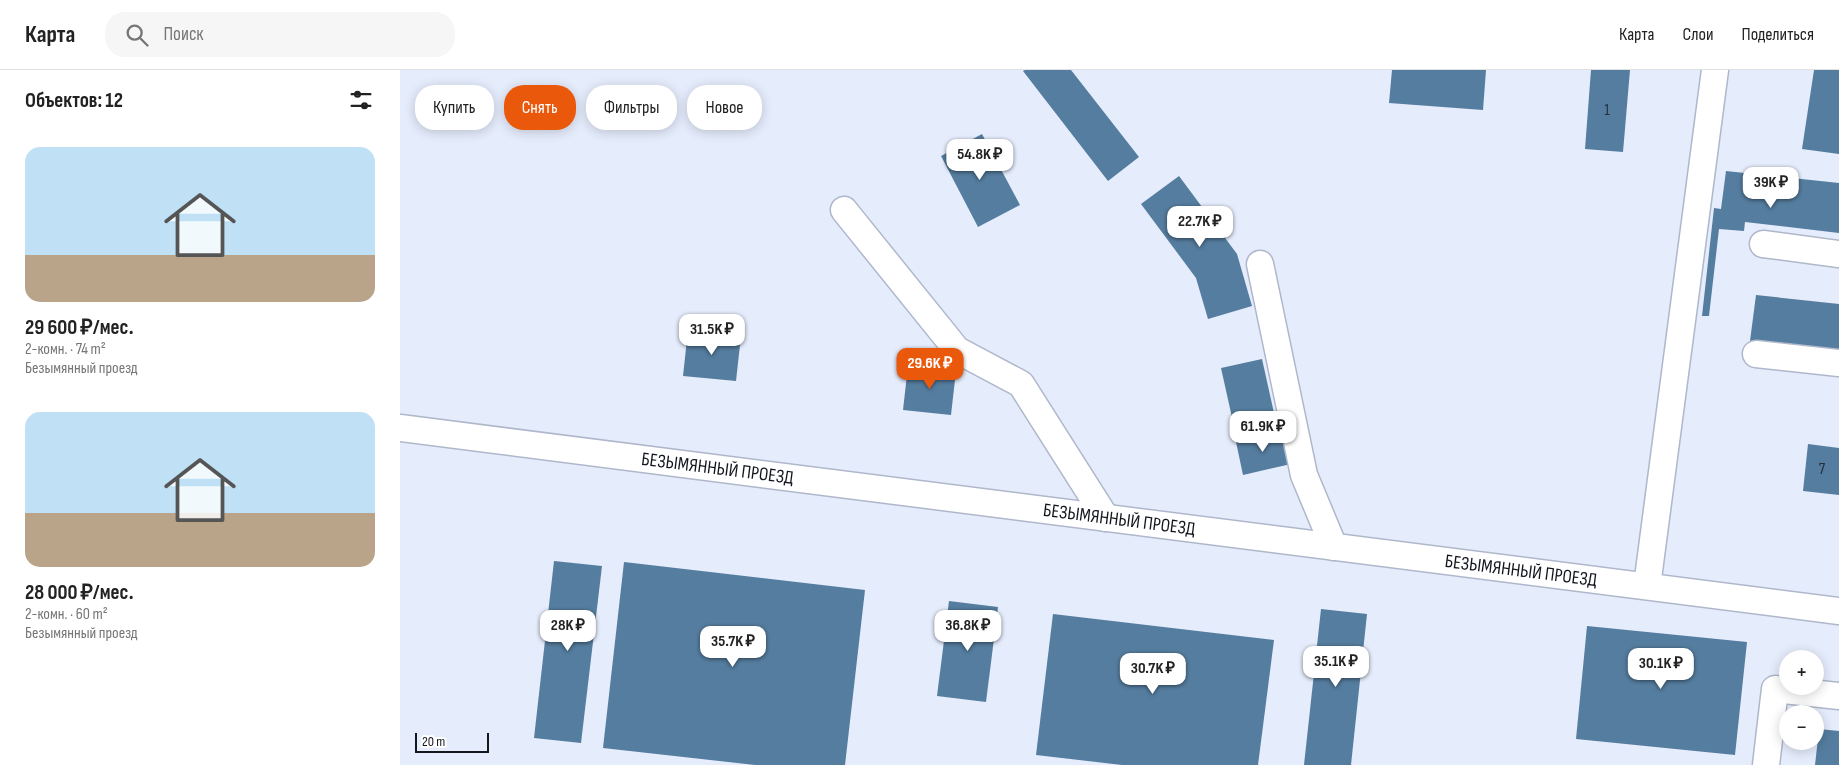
<!DOCTYPE html>
<html lang="ru">
<head>
<meta charset="utf-8">
<style>
	body { margin:0; font-family:"Sofia Sans Condensed",sans-serif; background:#f6f6f6; color:#222; height:100vh; display:flex; flex-direction:column; font-size:19px; white-space:nowrap }
	* { box-sizing:border-box; margin:0 }
	p { font-size:16px; color:#767676 }
	.icon { flex:none; width:28px; height:28px; fill:none; stroke:currentColor; stroke-width:2; stroke-linecap:round; stroke-linejoin:round }
	.map { position:relative; flex:1; overflow:hidden }
	.side { display:flex; flex-direction:column; background:#fff; width:400px }
	.side>* { flex:none }
	.hud { position:absolute; left:15px; top:15px; width:475px; height:45px; display:flex; gap:10px }
	.controls { position:absolute; left:1379px; top:580px; display:grid; gap:10px }
	.controls a { display:grid; place-items:center; width:45px; height:45px; border-radius:50%; background:#fff; box-shadow:0 2px 12px #0003; font-size:25px }
	.scale { position:absolute; left:15px; bottom:12px; width:74px; box-sizing:border-box; padding-left:5px; border:2px solid #13161d; border-top:0; font-size:14px; line-height:18px; white-space:nowrap; color:#13161d; -webkit-text-stroke:4px #fff; paint-order:stroke }
	.price { position:absolute; translate:-50% -42px; padding:0 11px; border-radius:10px; background:#fff; color:#222; font-size:16px; line-height:32px; filter:drop-shadow(0 1px 2px #0008) }
	.price::after { content:''; position:absolute; left:50%; top:30px; width:15px; height:11px; margin-left:-8px; background:inherit; clip-path:polygon(0 0,100% 0,50% 100%) }
	.price.current { background:#ea580c; color:#fff }
	ul { padding:0; list-style:none }
	li { display:grid; align-content:center; gap:10px; height:265px; padding:0 25px }
	li span { display:grid; place-items:center; height:155px; border-radius:15px; color:#555 }
	li>.icon { margin-inline-start:auto }
	span .icon { width:90px; height:90px; fill:#fffc; stroke-width:1 }
	li b { font-size:21px }
	h2 { display:flex; justify-content:space-between; align-items:center; height:60px; padding:0 25px; font-size:21px }
	.chip { padding:0 18px; border-radius:20px; background:#fff; box-shadow:0 2px 12px #0003; font-size:18px; line-height:45px }
	.chip.current { background:#ea580c; color:#fff }
	header { display:flex; align-items:center; gap:30px; box-sizing:border-box; height:70px; padding:0 25px; background:#fff; border-bottom:1px solid #e0e0e0 }
	header strong { font-size:24px }
	nav { display:flex; gap:28px; margin-inline-start:auto; font-size:18px }
	.search { width:350px; height:45px; background:#f6f6f6; display:flex; align-items:center; gap:12px; box-sizing:border-box; padding:0 18px; border-radius:20px; color:#767676; font-size:19px }
	main { display:flex; flex:1; min-height:0 }
	.map>svg:first-child { display:block }
	.building { fill:#557d9f }
	.lines { fill:none; stroke-linecap:round; stroke-linejoin:round }
	.minor-casing { stroke:#afb7cb; stroke-width:29 }
	.minor { stroke:#fff; stroke-width:26 }
	.labels { text-anchor:middle; dominant-baseline:central; stroke-width:5; stroke-linejoin:round; paint-order:stroke }
	.number-label { font-size:16px; fill:#24303e }
	.street-label { font-size:19px; fill:#13161d; stroke:#fff }
</style>
</head>
<body>
<header>
<strong>Карта</strong>
<div class="search"><svg class="icon" aria-label="search" viewBox="0 0 24 24"><circle cx="10" cy="10" r="6"/><path d="M15 15l6 6"/></svg>Поиск</div>
<nav><a>Карта</a><a>Слои</a><a>Поделиться</a></nav>
</header>
<main>
<section class="side">
<h2>Объектов: 12<svg class="icon" aria-label="filters" viewBox="0 0 24 24"><path d="M4 7h16M4 17h16"/><circle cx="9" cy="7" r="2"/><circle cx="15" cy="17" r="2"/></svg></h2>
<ul>
<li><span style="background:linear-gradient(#bfe0f5 70%,#b9a48a 0)"><svg class="icon" aria-label="home" viewBox="0 0 24 24"><path d="M3 11l9-7 9 7M6 9v11h12V9"/></svg></span><div><b>29 600 ₽/мес.</b><p>2-комн. · 74 m²</p><p>Безымянный проезд</p></div></li>
<li><span style="background:linear-gradient(#bfe0f5 65%,#b9a48a 0)"><svg class="icon" aria-label="home" viewBox="0 0 24 24"><path d="M3 11l9-7 9 7M6 9v11h12V9"/></svg></span><div><b>28 000 ₽/мес.</b><p>2-комн. · 60 m²</p><p>Безымянный проезд</p></div></li>
</ul>
</section>
<div class="map">
<svg width="1439" height="695" viewBox="0 0 1439 695">
	<rect width="100%" height="100%" fill="#e5ecfc"/>
	<!-- building -->
	<g class="building">
		<path d="M625 0H671L739 87 708 111 623 1Z"/>
		<path d="M992 0H1086L1083 40 989 33Z"/>
		<path d="M1191 0H1230L1223 82 1185 79Z"/>
		<path d="M1414 0H1439V84L1402 79Z"/>
		<path d="M582 64 620 135 578 157 541 86Z"/>
		<path d="M1326 101 1439 113V163L1345 152 1344 161 1319 159 1309 246H1302L1314 138 1321 139Z"/>
		<path d="M779 106 837 184 852 236 808 249 796 208 741 134Z"/>
		<path d="M1356 225 1439 234V280L1350 271Z"/>
		<path d="M288 260 341 266 336 311 283 306Z"/>
		<path d="M862 289 878 361 837 370 821 298Z"/>
		<path d="M508 296 556 301 551 345 503 340Z"/>
		<path d="M884 361 891 394 843 405 836 372Z"/>
		<path d="M1408 374 1439 378V425L1403 421Z"/>
		<path d="M154 491 202 496 181 673 134 668Z"/>
		<path d="M224 492 465 520 445 695H355L203 678Z"/>
		<path d="M549 531 598 537 586 632 537 626Z"/>
		<path d="M921 539 967 544 951 695H904Z"/>
		<path d="M653 544 874 570 858 695H722L636 685Z"/>
		<path d="M1187 556 1347 572 1335 685 1176 669Z"/>
		<path d="M1419 659 1439 661V695H1415Z"/>
	</g>
	<g class="lines">
		<!-- minor casing -->
		<g class="minor-casing">
			<g id="minor">
				<path d="M444 140 557 280 621 314 706 448"/>
				<path d="M1363 174 1439 184"/>
				<path d="M860 194 904 405 934 477"/>
				<path d="M1356 284 1439 293"/>
				<path id="s1" d="M0 358 1439 541"/>
				<path d="M1247 516 1315 0"/>
				<path d="M1366 695 1375 619 1439 626"/>
			</g>
		</g>
		<!-- minor -->
		<use href="#minor" class="minor"/>
	</g>
	<g class="labels">
		<!-- number labels -->
		<g class="number-label">
			<text x="1207" y="40">1</text>
			<text x="1422" y="399">7</text>
		</g>
		<!-- street labels -->
		<g class="street-label">
			<text stroke="none"><textPath href="#s1" startOffset="320">БЕЗЫМЯННЫЙ ПРОЕЗД</textPath></text>
			<text stroke="none"><textPath href="#s1" startOffset="725">БЕЗЫМЯННЫЙ ПРОЕЗД</textPath></text>
			<text stroke="none"><textPath href="#s1" startOffset="1130">БЕЗЫМЯННЫЙ ПРОЕЗД</textPath></text>
		</g>
	</g>
</svg>
<div class="controls">
<a>+</a>
<a>−</a>
</div>
<div class="scale">20 m</div>
<b class="price" style="left:580px;top:111px">54.8K ₽</b>
<b class="price" style="left:1371px;top:139px">39K ₽</b>
<b class="price" style="left:800px;top:178px">22.7K ₽</b>
<b class="price" style="left:312px;top:286px">31.5K ₽</b>
<b class="price current" style="left:530px;top:320px">29.6K ₽</b>
<b class="price" style="left:863px;top:383px">61.9K ₽</b>
<b class="price" style="left:168px;top:582px">28K ₽</b>
<b class="price" style="left:568px;top:582px">36.8K ₽</b>
<b class="price" style="left:333px;top:598px">35.7K ₽</b>
<b class="price" style="left:936px;top:618px">35.1K ₽</b>
<b class="price" style="left:1261px;top:620px">30.1K ₽</b>
<b class="price" style="left:753px;top:625px">30.7K ₽</b>
<div class="hud">
<a class="chip">Купить</a>
<a class="chip current">Снять</a>
<a class="chip">Фильтры</a>
<a class="chip">Новое</a>
</div>
</div>
</main>
</body>
</html>
